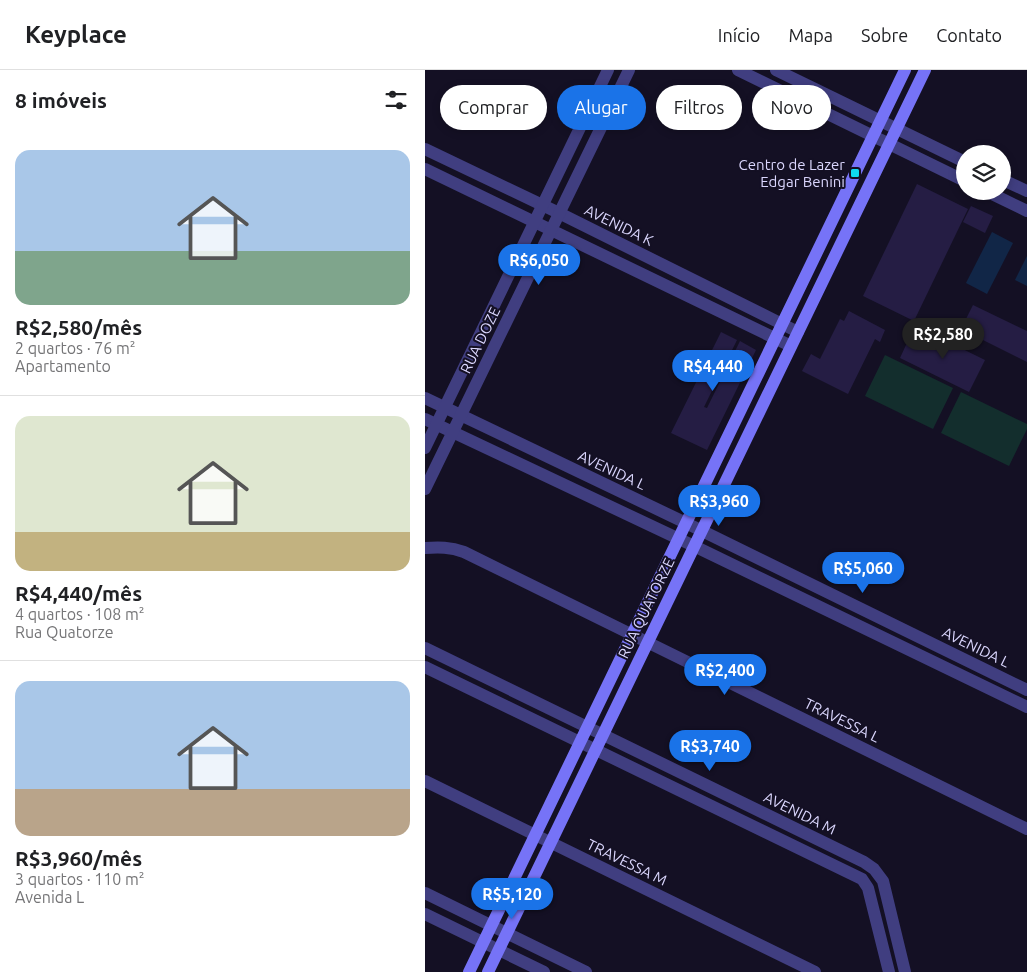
<!DOCTYPE html>
<html lang="pt">
<head>
<meta charset="utf-8">
<style>
	body { margin:0; font-family:Ubuntu,sans-serif; background:#f6f6f6; color:#202124; height:100vh; display:flex; flex-direction:column; font-size:19px; white-space:nowrap }
	* { box-sizing:border-box; margin:0 }
	p { font-size:16px; color:#757577 }
	.icon { flex:none; width:28px; height:28px; fill:none; stroke:currentColor; stroke-width:2; stroke-linecap:round; stroke-linejoin:round }
	.map { position:relative; flex:1; overflow:hidden }
	.panel { display:flex; flex-direction:column; background:#fff; width:425px }
	.panel>* { flex:none }
	.top-card { position:absolute; left:15px; top:15px; width:475px; height:45px; display:flex; gap:10px }
	.buttons { position:absolute; left:531px; top:75px; display:grid; gap:10px }
	.buttons a { display:grid; place-items:center; width:55px; height:55px; border-radius:50%; background:#fff; box-shadow:0 2px 8px #0003; font-size:25px }
	.price { position:absolute; translate:-50% -42px; padding:0 11px; border-radius:18px; background:#1a73e8; color:#fff; font-size:16px; line-height:32px; filter:drop-shadow(0 1px 2px #0008) }
	.price::after { content:''; position:absolute; left:50%; top:30px; width:15px; height:11px; margin-left:-8px; background:inherit; clip-path:polygon(0 0,100% 0,50% 100%) }
	.price.on { background:#222; color:#fff }
	ul { padding:0; list-style:none }
	li { display:grid; align-content:center; gap:10px; height:265px; padding:0 15px }
	li+li { border-top:1px solid #e0e0e0 }
	li span { display:grid; place-items:center; height:155px; border-radius:15px; color:#555 }
	li>.icon { margin-inline-start:auto }
	span .icon { width:90px; height:90px; fill:#fffc; stroke-width:1 }
	li b { font-size:21px }
	h2 { display:flex; justify-content:space-between; align-items:center; height:60px; padding:0 15px; font-size:21px }
	.pill { padding:0 18px; border-radius:22px; background:#fff; box-shadow:0 2px 8px #0003; font-size:18px; line-height:45px }
	.pill.on { background:#1a73e8; color:#fff }
	header { display:flex; align-items:center; gap:30px; box-sizing:border-box; height:70px; padding:0 25px; background:#fff; border-bottom:1px solid #e0e0e0 }
	header strong { font-size:24px }
	nav { display:flex; gap:28px; margin-inline-start:auto; font-size:18px }
	main { display:flex; flex:1; min-height:0 }
	.map>svg:first-child { display:block }
	.green { fill:#132e2d }
	.water { fill:#112647 }
	.building { fill:#251d44 }
	.lines { fill:none; stroke-linecap:round; stroke-linejoin:round }
	.street { stroke:#403e80; stroke-width:12 }
	.secondary { stroke:#7673f7; stroke-width:12 }
	.poi-dot { fill:#0edaf0; stroke:#141024; stroke-width:2 }
	.labels { text-anchor:middle; dominant-baseline:central; stroke-width:4; stroke-linejoin:round; paint-order:stroke }
	.poi-label { font-size:15px; fill:#dad6fd; stroke:#141024; text-anchor:end }
	.street-label { font-size:15px; fill:#dad6fd; stroke:#141024 }
</style>
</head>
<body>
<header>
<strong>Keyplace</strong>
<nav><a>Início</a><a>Mapa</a><a>Sobre</a><a>Contato</a></nav>
</header>
<main>
<section class="panel">
<h2>8 imóveis<svg class="icon" aria-label="filters" viewBox="0 0 24 24"><path d="M4 7h16M4 17h16"/><circle cx="9" cy="7" r="2"/><circle cx="15" cy="17" r="2"/></svg></h2>
<ul>
<li><span style="background:linear-gradient(#a9c7e8 65%,#7fa58c 0)"><svg class="icon" aria-label="home" viewBox="0 0 24 24"><path d="M3 11l9-7 9 7M6 9v11h12V9"/></svg></span><div><b>R$2,580/mês</b><p>2 quartos · 76 m²</p><p>Apartamento</p></div></li>
<li><span style="background:linear-gradient(#dfe7d0 75%,#c2b280 0)"><svg class="icon" aria-label="home" viewBox="0 0 24 24"><path d="M3 11l9-7 9 7M6 9v11h12V9"/></svg></span><div><b>R$4,440/mês</b><p>4 quartos · 108 m²</p><p>Rua Quatorze</p></div></li>
<li><span style="background:linear-gradient(#a9c7e8 70%,#b9a48a 0)"><svg class="icon" aria-label="home" viewBox="0 0 24 24"><path d="M3 11l9-7 9 7M6 9v11h12V9"/></svg></span><div><b>R$3,960/mês</b><p>3 quartos · 110 m²</p><p>Avenida L</p></div></li>
</ul>
</section>
<div class="map">
<svg width="602" height="902" viewBox="0 0 602 902">
	<rect width="100%" height="100%" fill="#141024"/>
	<!-- green -->
	<g class="green">
		<path d="M460 285 528 318 508 359 440 326Z"/>
		<path d="M536 322 602 354V359L584 396 516 363Z"/>
	</g>
	<!-- water -->
	<g class="water">
		<path d="M567 162 588 173 562 224 541 213Z"/>
		<path d="M602 186V216L590 210Z"/>
	</g>
	<!-- building -->
	<g class="building">
		<path d="M492 114 543 139 489 251 438 226Z"/>
		<path d="M546 136 568 146 560 163 538 152Z"/>
		<path d="M548 235 602 261V292L536 259Z"/>
		<path d="M424 241 460 260 455 272 450 269 423 324 377 301 386 284 395 289 415 249 419 251Z"/>
		<path d="M501 261 560 290 544 322 475 288 486 264 497 269Z"/>
		<path d="M296 262 312 270 279 337 282 338 315 271 331 280 282 380 246 363Z"/>
	</g>
	<g class="lines">
		<!-- street -->
		<g class="street">
			<path d="M313 0 540 111"/>
			<path d="M351 0 540 92"/>
			<path d="M0 79 134 143 373 262"/>
			<path d="M0 99 366 276"/>
			<path d="M578 110 602 121"/>
			<path d="M561 121 602 141"/>
			<path d="M0 328 261 453 602 620"/>
			<path d="M0 349 269 476 602 637"/>
			<path d="M0 378 183 0"/>
			<path d="M0 419 204 0"/>
			<path d="M0 478C14 477 25 477 39 482L602 759"/>
			<path d="M0 578 439 792 449 799 458 811 480 902"/>
			<path d="M0 597 437 809 443 818 464 902"/>
			<path d="M0 711 390 902"/>
			<path d="M0 823 161 902"/>
			<path d="M0 844 119 902"/>
		</g>
		<!-- secondary -->
		<g class="secondary">
			<path d="M44 902 480 0"/>
			<path d="M63 902 500 0"/>
		</g>
	</g>
	<!-- markers -->
	<rect class="poi-dot" x="425" y="98" width="10" height="10" rx="2.5"/>
	<g class="labels">
		<!-- poi labels -->
		<g class="poi-label">
			<text x="420" y="94">Centro de Lazer<tspan x="420" dy="17">Edgar Benini</tspan></text>
		</g>
		<!-- street labels -->
		<g class="street-label">
			<text transform="translate(194 155) rotate(26)">AVENIDA K</text>
			<text transform="translate(55 270) rotate(-64)">RUA DOZE</text>
			<text transform="translate(187 400) rotate(25)">AVENIDA L</text>
			<text transform="translate(221 538) rotate(-64)">RUA QUATORZE</text>
			<text transform="translate(551 577) rotate(26)">AVENIDA L</text>
			<text transform="translate(417 650) rotate(26)">TRAVESSA L</text>
			<text transform="translate(375 743) rotate(26)">AVENIDA M</text>
			<text transform="translate(202 792) rotate(26)">TRAVESSA M</text>
		</g>
	</g>
</svg>
<div class="buttons">
<a><svg class="icon" aria-label="layers" viewBox="0 0 24 24"><path d="M12 4l9 5-9 5-9-5zM3 14l9 5 9-5"/></svg></a>
</div>
<b class="price" style="left:114px;top:216px">R$6,050</b>
<b class="price on" style="left:518px;top:290px">R$2,580</b>
<b class="price" style="left:288px;top:322px">R$4,440</b>
<b class="price" style="left:294px;top:457px">R$3,960</b>
<b class="price" style="left:438px;top:524px">R$5,060</b>
<b class="price" style="left:300px;top:626px">R$2,400</b>
<b class="price" style="left:285px;top:702px">R$3,740</b>
<b class="price" style="left:87px;top:850px">R$5,120</b>
<div class="top-card">
<a class="pill">Comprar</a>
<a class="pill on">Alugar</a>
<a class="pill">Filtros</a>
<a class="pill">Novo</a>
</div>
</div>
</main>
</body>
</html>
